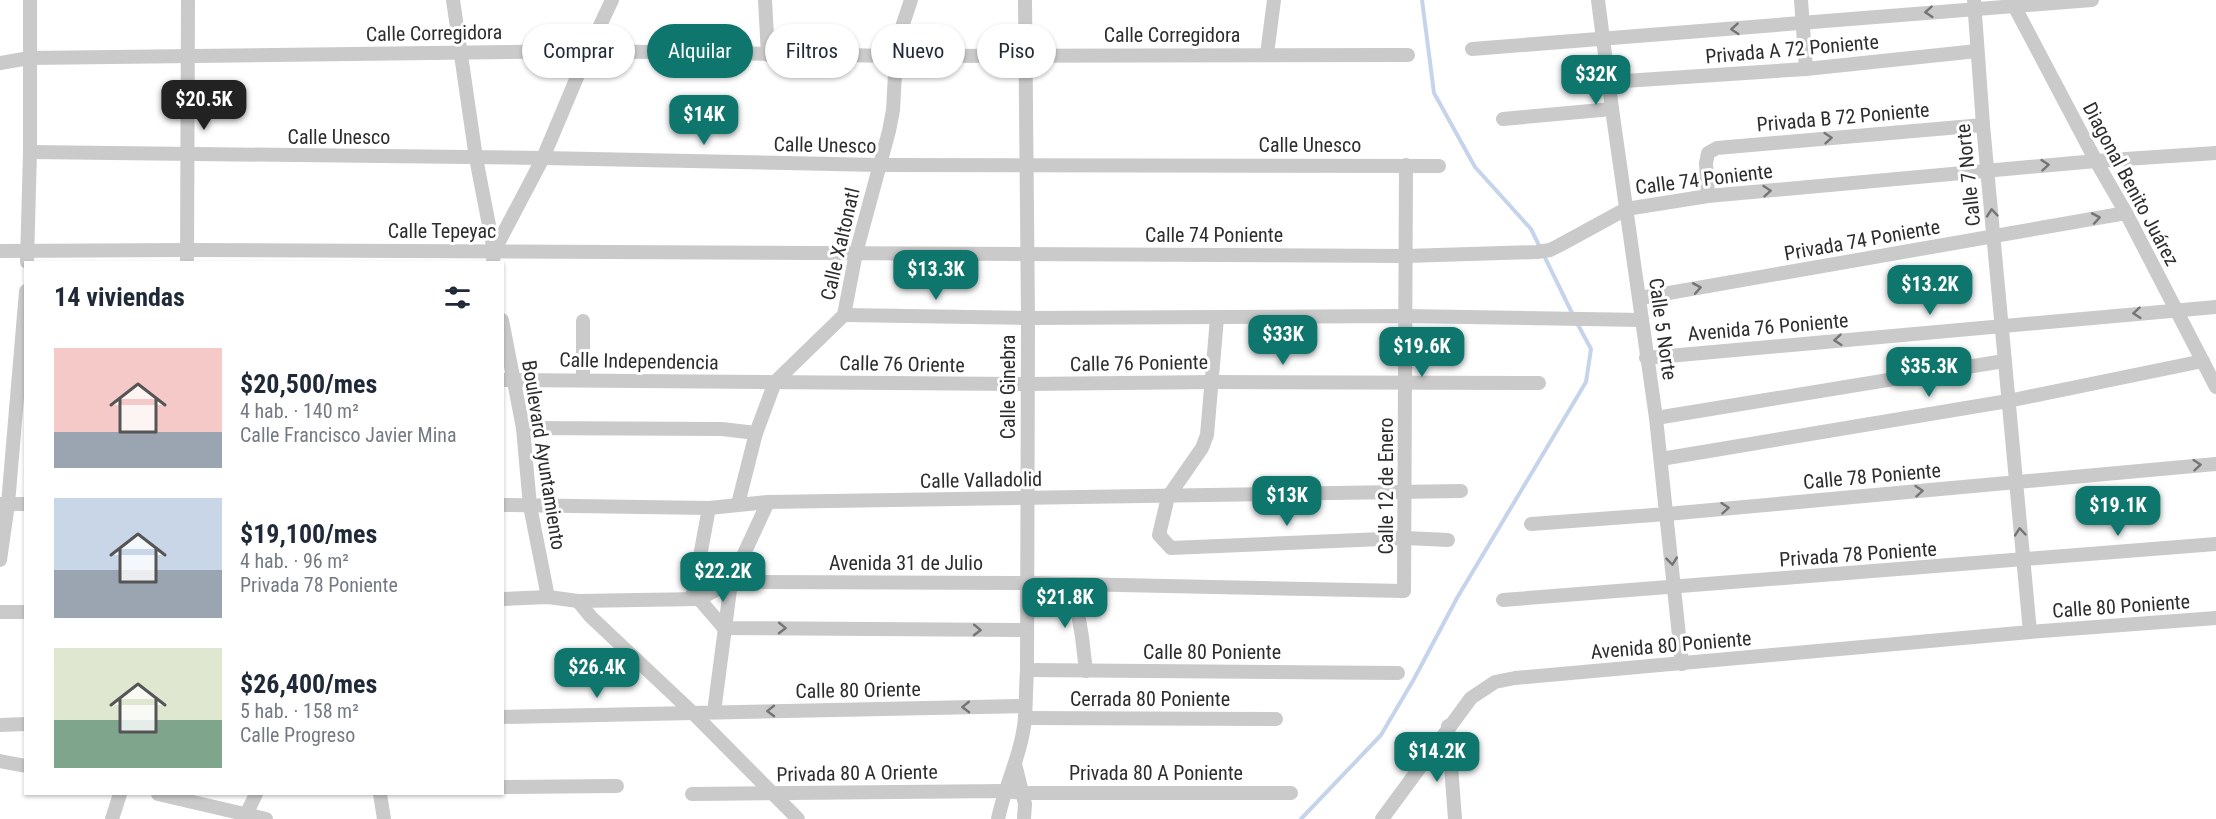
<!DOCTYPE html>
<html lang="es">
<head>
<meta charset="utf-8">
<style>
	body { margin:0; font-family:"Roboto Condensed",sans-serif; background:#f6f6f7; color:#1f2937; height:100vh; display:flex; flex-direction:column; font-size:22px; white-space:nowrap }
	* { box-sizing:border-box; margin:0 }
	p { font-size:20px; color:#747a83 }
	.icon { flex:none; width:33px; height:33px; fill:none; stroke:currentColor; stroke-width:2; stroke-linecap:round; stroke-linejoin:round }
	.map { position:relative; flex:1; overflow:hidden }
	.drawer { position:absolute; left:24px; top:261px; width:480px; height:534px; display:flex; flex-direction:column; background:#fff; border-radius:0px; box-shadow:0 2px 4px #0004 }
	.drawer>* { flex:none }
	.hud { position:absolute; left:522px; top:24px; width:570px; height:54px; display:flex; gap:12px }
	.price { position:absolute; translate:-50% -51px; padding:0 14px; border-radius:12px; background:#0f766e; color:#fff; font-size:20px; line-height:39px; filter:drop-shadow(0 2px 3px #0008) }
	.price::after { content:''; position:absolute; left:50%; top:36px; width:18px; height:14px; margin-left:-9px; background:inherit; clip-path:polygon(0 0,100% 0,50% 100%) }
	.price.current { background:#222; color:#fff }
	ul { padding:0; list-style:none }
	li { display:flex; align-items:center; gap:18px; height:150px; padding:0 30px }
	li span { display:grid; place-items:center; flex:none; width:168px; height:120px; border-radius:0px; color:#555 }
	li>.icon { margin-inline-start:auto }
	span .icon { width:72px; height:72px; fill:#fffc; stroke-width:1 }
	li b { font-size:26px }
	h2 { display:flex; justify-content:space-between; align-items:center; height:72px; padding:0 30px; font-size:26px }
	.pill { padding:0 21px; border-radius:27px; background:#fff; box-shadow:0 2px 4px #0004; font-size:21px; line-height:54px }
	.pill.current { background:#0f766e; color:#fff }
	.map>svg:first-child { display:block }
	.lines { fill:none; stroke-linecap:round; stroke-linejoin:round }
	.stream { stroke:#c5d4eb; stroke-width:4 }
	.minor { stroke:#cacaca; stroke-width:14 }
	.oneway { stroke:#747474 }
	.labels { text-anchor:middle; dominant-baseline:central; stroke-width:6; stroke-linejoin:round; paint-order:stroke }
	.street-label { font-size:20px; fill:#2d2d2d; stroke:#fff }
</style>
</head>
<body>
<div class="map">
<svg width="2216" height="819" viewBox="0 0 2216 819">
	<rect width="100%" height="100%" fill="#fff"/>
	<g class="lines">
		<!-- stream -->
		<g class="stream">
			<path d="M1422 0 1434 93 1475 167 1531 229 1574 317"/>
			<path d="M1301 819 1381 735 1414 679 1457 598 1586 382 1591 349 1577 323"/>
		</g>
		<!-- minor -->
		<g class="minor">
			<path d="M453 0 476 158 494 251"/>
			<path d="M765 0 768 55"/>
			<path d="M1598 0 1612 109 1656 418 1682 664"/>
			<path d="M1801 0 1806 69"/>
			<path d="M1974 0 1983 125 2030 632"/>
			<path d="M2011 0 2096 161 2126 213 2216 387"/>
			<path d="M1472 49 2092 0"/>
			<path d="M1267 54 1274 0"/>
			<path d="M0 63 29 58 588 51 896 56 1408 55"/>
			<path d="M1609 82 1806 69 1977 51"/>
			<path d="M1503 119 1612 109"/>
			<path d="M30 152 543 158 879 165 1439 166"/>
			<path d="M1708 196 1706 163 1708 153 1717 148 1983 125"/>
			<path d="M0 251 187 250 1406 256 1537 252 1550 250 1560 245 1626 209 1708 196 2096 161 2216 153"/>
			<path d="M27 262 30 152V0"/>
			<path d="M187 262 188 0"/>
			<path d="M493 262 494 251 543 158 588 51 612 0"/>
			<path d="M1640 298 2126 213"/>
			<path d="M844 315 1028 318 1406 316 1642 320"/>
			<path d="M1217 318 1207 435 1202 448 1168 497 1159 535 1171 548 1406 538 1448 540"/>
			<path d="M502 320 523 428 530 506 548 597"/>
			<path d="M583 321V379"/>
			<path d="M1646 358 2216 307"/>
			<path d="M502 380 1028 384 1213 382 1539 383"/>
			<path d="M1656 418 2004 361"/>
			<path d="M523 428 722 429 756 433"/>
			<path d="M1661 459 2008 401 2203 361"/>
			<path d="M1 504H26"/>
			<path d="M738 504 756 433 775 382 844 315 856 253 889 131 893 110 896 56 899 36 911 0"/>
			<path d="M502 505 709 508 768 502 1461 491"/>
			<path d="M1531 524 1667 514 2216 464"/>
			<path d="M0 560 8 504 26 291"/>
			<path d="M1073 584 1082 637 1086 671"/>
			<path d="M502 599 548 597 578 601 699 599 731 582 1027 583 1404 591 1406 165"/>
			<path d="M692 599 709 508"/>
			<path d="M699 599 724 628 1026 630"/>
			<path d="M1503 600 2216 544"/>
			<path d="M578 601 591 617 693 713 798 819"/>
			<path d="M0 612H26"/>
			<path d="M1027 670 1398 673"/>
			<path d="M714 712 731 582 768 502"/>
			<path d="M502 717 1024 706"/>
			<path d="M1025 718 1276 719"/>
			<path d="M0 725 26 724"/>
			<path d="M1448 726 1455 819"/>
			<path d="M0 761 26 766"/>
			<path d="M1015 764 1025 804 1024 819"/>
			<path d="M502 787 617 786"/>
			<path d="M158 794 266 819"/>
			<path d="M380 794 384 819"/>
			<path d="M692 794 1004 791 1022 793H1291"/>
			<path d="M112 819 120 794"/>
			<path d="M244 819 256 794"/>
			<path d="M998 819C1005 785 1022 753 1025 718 1026 702 1026 686 1027 670L1028 318 1025 0"/>
			<path d="M1382 819 1471 698 1495 682 1515 678 2030 632 2216 618"/>
		</g>
	</g>
	<!-- one-way arrows -->
	<defs><path id="oneway-chevron" d="M-2-3.5L2.5 0L-2 3.5" fill="none" stroke-width="1.6" stroke-linecap="round" stroke-linejoin="round" transform="scale(1.5)"/></defs>
	<g class="oneway">
		<use href="#oneway-chevron" transform="translate(1929 12) rotate(176)"/>
		<use href="#oneway-chevron" transform="translate(1735 29) rotate(176)"/>
		<use href="#oneway-chevron" transform="translate(1828 138) rotate(-5)"/>
		<use href="#oneway-chevron" transform="translate(2045 165) rotate(-5)"/>
		<use href="#oneway-chevron" transform="translate(1767 191) rotate(-5)"/>
		<use href="#oneway-chevron" transform="translate(1992 213) rotate(-95)"/>
		<use href="#oneway-chevron" transform="translate(2096 218) rotate(-10)"/>
		<use href="#oneway-chevron" transform="translate(1697 288) rotate(-10)"/>
		<use href="#oneway-chevron" transform="translate(2137 313) rotate(175)"/>
		<use href="#oneway-chevron" transform="translate(1838 340) rotate(175)"/>
		<use href="#oneway-chevron" transform="translate(2197 465) rotate(-5)"/>
		<use href="#oneway-chevron" transform="translate(1919 491) rotate(-5)"/>
		<use href="#oneway-chevron" transform="translate(1725 508) rotate(-5)"/>
		<use href="#oneway-chevron" transform="translate(2020 532) rotate(-95)"/>
		<use href="#oneway-chevron" transform="translate(1672 561) rotate(84)"/>
		<use href="#oneway-chevron" transform="translate(782 628) rotate(1)"/>
		<use href="#oneway-chevron" transform="translate(977 630) rotate(1)"/>
		<use href="#oneway-chevron" transform="translate(966 707) rotate(179)"/>
		<use href="#oneway-chevron" transform="translate(771 711) rotate(179)"/>
	</g>
	<g class="labels">
		<!-- street labels -->
		<g class="street-label">
			<text transform="translate(434 33) rotate(-1)">Calle Corregidora</text>
			<text x="1172" y="35">Calle Corregidora</text>
			<text transform="translate(1792 49) rotate(-5)">Privada A 72 Poniente</text>
			<text transform="translate(1843 117) rotate(-5)">Privada B 72 Poniente</text>
			<text x="339" y="137">Calle Unesco</text>
			<text transform="translate(825 145) rotate(1)">Calle Unesco</text>
			<text x="1310" y="145">Calle Unesco</text>
			<text transform="translate(1968 175) rotate(-96)">Calle 7 Norte</text>
			<text transform="translate(1704 179) rotate(-7)">Calle 74 Poniente</text>
			<text transform="translate(2131 184) rotate(62)">Diagonal Benito Juárez</text>
			<text x="442" y="231">Calle Tepeyac</text>
			<text x="1214" y="235">Calle 74 Poniente</text>
			<text transform="translate(1862 240) rotate(-10)">Privada 74 Poniente</text>
			<text transform="translate(840 244) rotate(-77)">Calle Xaltonatl</text>
			<text transform="translate(1768 327) rotate(-5)">Avenida 76 Poniente</text>
			<text transform="translate(1663 329) rotate(82)">Calle 5 Norte</text>
			<text transform="translate(639 361) rotate(1)">Calle Independencia</text>
			<text transform="translate(1139 363) rotate(-1)">Calle 76 Poniente</text>
			<text transform="translate(902 364) rotate(1)">Calle 76 Oriente</text>
			<text transform="translate(1008 387) rotate(-90)">Calle Ginebra</text>
			<text transform="translate(544 455) rotate(81)">Boulevard Ayuntamiento</text>
			<text transform="translate(1872 476) rotate(-5)">Calle 78 Poniente</text>
			<text transform="translate(981 480) rotate(-1)">Calle Valladolid</text>
			<text transform="translate(1386 486) rotate(-90)">Calle 12 de Enero</text>
			<text transform="translate(1858 554) rotate(-4)">Privada 78 Poniente</text>
			<text x="906" y="563">Avenida 31 de Julio</text>
			<text transform="translate(2121 606) rotate(-4)">Calle 80 Poniente</text>
			<text transform="translate(1671 645) rotate(-5)">Avenida 80 Poniente</text>
			<text x="1212" y="652">Calle 80 Poniente</text>
			<text transform="translate(858 690) rotate(-1)">Calle 80 Oriente</text>
			<text x="1150" y="699">Cerrada 80 Poniente</text>
			<text transform="translate(857 773) rotate(-1)">Privada 80 A Oriente</text>
			<text x="1156" y="773">Privada 80 A Poniente</text>
		</g>
	</g>
</svg>
<b class="price" style="left:1596px;top:106px">$32K</b>
<b class="price current" style="left:204px;top:131px">$20.5K</b>
<b class="price" style="left:704px;top:146px">$14K</b>
<b class="price" style="left:936px;top:301px">$13.3K</b>
<b class="price" style="left:1930px;top:316px">$13.2K</b>
<b class="price" style="left:1283px;top:366px">$33K</b>
<b class="price" style="left:1422px;top:378px">$19.6K</b>
<b class="price" style="left:1929px;top:398px">$35.3K</b>
<b class="price" style="left:1287px;top:527px">$13K</b>
<b class="price" style="left:2118px;top:537px">$19.1K</b>
<b class="price" style="left:723px;top:603px">$22.2K</b>
<b class="price" style="left:1065px;top:629px">$21.8K</b>
<b class="price" style="left:597px;top:699px">$26.4K</b>
<b class="price" style="left:1437px;top:783px">$14.2K</b>
<div class="hud">
<a class="pill">Comprar</a>
<a class="pill current">Alquilar</a>
<a class="pill">Filtros</a>
<a class="pill">Nuevo</a>
<a class="pill">Piso</a>
</div>
<section class="drawer">
<h2>14 viviendas<svg class="icon" aria-label="filters" viewBox="0 0 24 24"><path d="M4 7h16M4 17h16"/><circle cx="9" cy="7" r="2"/><circle cx="15" cy="17" r="2"/></svg></h2>
<ul>
<li><span style="background:linear-gradient(#f6c9c9 70%,#9aa5b1 0)"><svg class="icon" aria-label="home" viewBox="0 0 24 24"><path d="M3 11l9-7 9 7M6 9v11h12V9"/></svg></span><div><b>$20,500/mes</b><p>4 hab. · 140 m²</p><p>Calle Francisco Javier Mina</p></div></li>
<li><span style="background:linear-gradient(#c9d6e8 60%,#9aa5b1 0)"><svg class="icon" aria-label="home" viewBox="0 0 24 24"><path d="M3 11l9-7 9 7M6 9v11h12V9"/></svg></span><div><b>$19,100/mes</b><p>4 hab. · 96 m²</p><p>Privada 78 Poniente</p></div></li>
<li><span style="background:linear-gradient(#dfe7d0 60%,#7fa58c 0)"><svg class="icon" aria-label="home" viewBox="0 0 24 24"><path d="M3 11l9-7 9 7M6 9v11h12V9"/></svg></span><div><b>$26,400/mes</b><p>5 hab. · 158 m²</p><p>Calle Progreso</p></div></li>
</ul>
</section>
</div>
</body>
</html>
